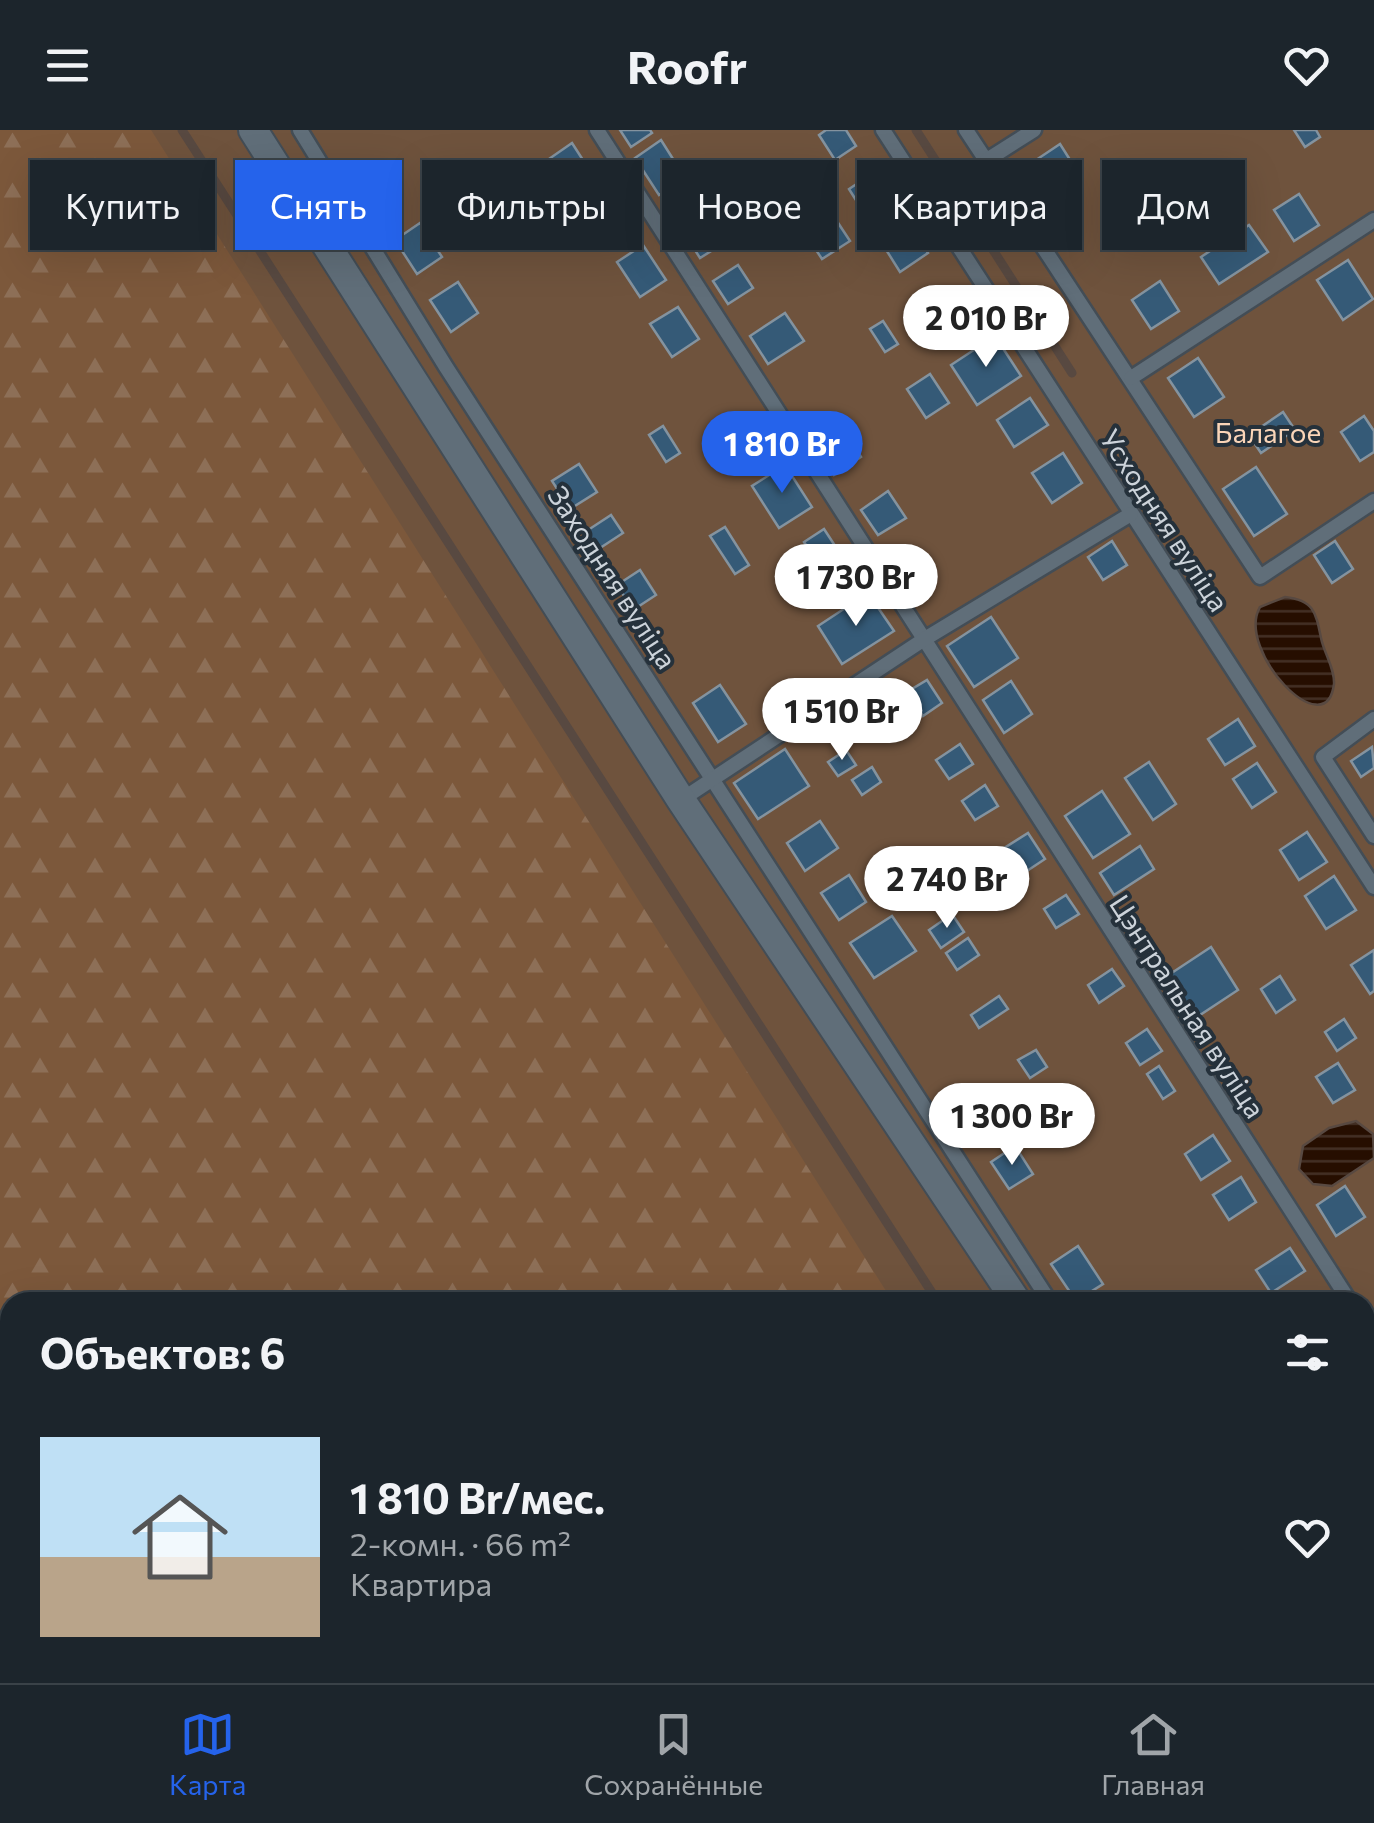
<!DOCTYPE html>
<html lang="ru">
<head>
<meta charset="utf-8">
<style>
	body { margin:0; font-family:Commissioner,sans-serif; background:#293138; color:#f1f3f6; height:100vh; display:flex; flex-direction:column; font-size:38px; white-space:nowrap }
	* { box-sizing:border-box; margin:0 }
	p { font-size:32px; color:#a0a5a9 }
	.icon { flex:none; width:55px; height:55px; fill:none; stroke:currentColor; stroke-width:2; stroke-linecap:round; stroke-linejoin:round }
	.map { position:relative; flex:1; overflow:hidden }
	.details { position:absolute; left:0px; top:1162px; width:1375px; height:392px; display:flex; flex-direction:column; background:#1c252c; border-radius:30px 30px 0 0; box-shadow:0 10px 40px #0002,0 0 0 2px #3a4248 }
	.details>* { flex:none }
	.guide { position:absolute; left:30px; top:30px; width:1315px; height:90px; display:flex; gap:20px }
	.price { position:absolute; translate:-50% -85px; padding:0 22px; border-radius:35px; background:#fff; color:#222; font-size:32px; line-height:65px; filter:drop-shadow(0 2px 5px #0008) }
	.price::after { content:''; position:absolute; left:50%; top:60px; width:30px; height:22px; margin-left:-15px; background:inherit; clip-path:polygon(0 0,100% 0,50% 100%) }
	.price.active { background:#2563eb; color:#fff }
	ul { padding:0; list-style:none }
	li { display:flex; align-items:center; gap:30px; height:250px; padding:0 40px }
	li span { display:grid; place-items:center; flex:none; width:280px; height:200px; border-radius:0px; color:#555 }
	li>.icon { margin-inline-start:auto }
	span .icon { width:120px; height:120px; fill:#fffc; stroke-width:1 }
	li b { font-size:42px }
	h2 { display:flex; justify-content:space-between; align-items:center; height:120px; padding:0 40px; font-size:42px }
	.pill { padding:0 35px; border-radius:0px; background:#1c252c; box-shadow:0 10px 40px #0002,0 0 0 2px #3a4248; font-size:35px; line-height:90px }
	.pill.active { background:#2563eb; color:#fff }
	header { display:flex; justify-content:space-between; align-items:center; height:130px; padding:0 40px; background:#1c252c; font-size:45px; font-weight:700 }
	.dock { display:flex; justify-content:space-around; align-items:center; height:140px; border-top:2px solid #3a4248; background:#1c252c; font-size:28px; color:#a0a5a9 }
	.dock a { display:grid; justify-items:center; gap:5px }
	.dock .active { color:#2563eb }
	.map>svg:first-child { display:block }
	.green { fill:#6f533d; fill-rule:evenodd }
	.forest { fill:url(#forest-firs) }
	.water { fill:url(#water-rules); stroke:#584941; stroke-width:2.5 }
	.lines { fill:none; stroke-linecap:round; stroke-linejoin:round }
	.stream { stroke:#584941; stroke-width:9 }
	.building { fill:#355a77; stroke:#84939f; stroke-width:2.5 }
	.service-casing { stroke:#434d56; stroke-width:19 }
	.minor-casing { stroke:#434d56; stroke-width:32 }
	.service { stroke:#606e79; stroke-width:14 }
	.minor { stroke:#606e79; stroke-width:28 }
	.labels { text-anchor:middle; dominant-baseline:central; stroke-width:8; stroke-linejoin:round; paint-order:stroke }
	.park-label { font-size:28px; fill:#fad5b8; stroke:#25313b }
	.street-label { font-size:28px; fill:#ccd3da; stroke:#25313b }
</style>
</head>
<body>
<header><svg class="icon" aria-label="menu" viewBox="0 0 24 24"><path d="M4 6h16M4 12h16M4 18h16"/></svg>Roofr<svg class="icon" aria-label="heart" viewBox="0 0 24 24"><path d="M12 20l-8-8c-3-5 5-10 8-4 3-6 11-1 8 4z"/></svg></header>
<div class="map">
<svg width="1374" height="1553" viewBox="0 0 1374 1553">
	<defs>
		<pattern id="forest-firs" width="22" height="20" patternUnits="userSpaceOnUse" patternTransform="scale(2.5)"><rect width="22" height="20" fill="#7c583b"/><path d="M5 1l3.5 6h-7zM16 11l3.5 6h-7z" fill="#8d6f57"/></pattern>
		<pattern id="water-rules" width="6" height="5" patternUnits="userSpaceOnUse" patternTransform="scale(2.5)"><rect width="6" height="5" fill="#260e00"/><path d="M0 2.5h6" fill="none" stroke="#443025"/></pattern>
	</defs>
	<rect width="100%" height="100%" fill="#25313b"/>
	<!-- green -->
	<path class="green" d="M0 0H1374V1553H0ZM10 1172H1365V1545H10Z"/>
	<!-- forest -->
	<path class="forest" d="M0 0H151L893 1172H10V1545H1157L1163 1553H0Z"/>
	<!-- water -->
	<g class="water">
		<path d="M1285 467C1314 470 1316 483 1321 508 1324 523 1335 539 1334 554 1326 617 1235 520 1260 477Z"/>
		<path d="M1356 991 1373 1004 1374 1028 1332 1056 1313 1054 1299 1039 1303 1016 1329 998Z"/>
	</g>
	<g class="lines">
		<!-- stream -->
		<g class="stream">
			<path d="M182 0 938 1172"/>
			<path d="M916 0 1072 243"/>
			<path d="M1198 1545 1204 1553"/>
		</g>
	</g>
	<!-- building -->
	<g class="building">
		<path d="M620 0H650L652 3 631 17Z"/>
		<path d="M826 0H846L856 16 835 30 819 5Z"/>
		<path d="M1294 0H1316L1320 7 1305 17Z"/>
		<path d="M661 10 685 48 659 65 635 28Z"/>
		<path d="M572 13 590 41 564 58 546 31Z"/>
		<path d="M1060 14 1079 44 1053 62 1033 32Z"/>
		<path d="M749 33 783 87 765 99 730 46Z"/>
		<path d="M876 41 894 68 866 86 849 59Z"/>
		<path d="M600 55 623 90 597 106 574 71Z"/>
		<path d="M1299 64 1319 95 1294 111 1274 80Z"/>
		<path d="M823 70 850 111 822 129 795 88Z"/>
		<path d="M721 72 740 103 700 128 681 98Z"/>
		<path d="M1151 87 1158 97 1131 115 1124 105Z"/>
		<path d="M420 93 442 127 417 144 395 110Z"/>
		<path d="M1249 95 1268 122 1219 154 1201 127Z"/>
		<path d="M912 99 928 123 900 142 885 118Z"/>
		<path d="M643 115 666 150 640 167 617 132Z"/>
		<path d="M1348 130 1373 169 1343 190 1317 150Z"/>
		<path d="M738 135 753 158 728 174 713 151Z"/>
		<path d="M1160 151 1179 181 1151 199 1132 170Z"/>
		<path d="M458 152 478 183 451 202 430 170Z"/>
		<path d="M678 177 699 209 672 227 650 194Z"/>
		<path d="M785 183 804 211 768 234 750 206Z"/>
		<path d="M883 191 898 214 885 222 870 199Z"/>
		<path d="M995 206 1021 246 977 275 951 235Z"/>
		<path d="M1198 228 1224 267 1194 287 1168 248Z"/>
		<path d="M930 244 949 273 926 288 907 259Z"/>
		<path d="M1030 268 1048 295 1014 317 997 290Z"/>
		<path d="M1283 282 1295 300 1261 323 1249 305Z"/>
		<path d="M1364 286 1374 301V322L1360 331 1341 302Z"/>
		<path d="M752 289 770 317 743 334 725 306Z"/>
		<path d="M663 296 680 323 666 332 649 305Z"/>
		<path d="M845 301 861 327 834 345 818 319Z"/>
		<path d="M1063 323 1082 353 1052 373 1032 343Z"/>
		<path d="M579 334 597 362 570 379 552 351Z"/>
		<path d="M785 335 812 377 779 398 752 356Z"/>
		<path d="M1256 337 1287 384 1254 406 1223 359Z"/>
		<path d="M888 361 906 388 878 405 861 380Z"/>
		<path d="M611 385 623 403 597 420 585 402Z"/>
		<path d="M725 397 749 435 735 444 710 406Z"/>
		<path d="M824 399 843 428 823 441 804 412Z"/>
		<path d="M1112 411 1127 435 1103 450 1088 427Z"/>
		<path d="M1335 411 1353 439 1332 453 1314 425Z"/>
		<path d="M640 440 656 465 633 480 617 455Z"/>
		<path d="M868 463 894 501 842 534 818 496Z"/>
		<path d="M991 487 1018 528 974 557 947 516Z"/>
		<path d="M927 550 942 573 923 586 907 562Z"/>
		<path d="M1011 551 1032 584 1004 603 983 570Z"/>
		<path d="M720 555 746 594 718 612 693 573Z"/>
		<path d="M1238 589 1255 616 1225 635 1208 609Z"/>
		<path d="M960 614 973 634 949 649 936 630Z"/>
		<path d="M1372 617 1374 638 1361 647 1351 631Z"/>
		<path d="M785 619 809 656 758 689 734 653Z"/>
		<path d="M846 620 856 635 838 646 828 632Z"/>
		<path d="M1149 632 1176 674 1153 690 1125 648Z"/>
		<path d="M1257 633 1276 662 1252 678 1233 649Z"/>
		<path d="M872 637 881 652 862 665 852 650Z"/>
		<path d="M985 655 998 676 975 690 962 671Z"/>
		<path d="M1102 661 1130 704 1093 728 1065 686Z"/>
		<path d="M820 691 838 718 805 741 787 713Z"/>
		<path d="M1307 702 1327 732 1299 750 1280 720Z"/>
		<path d="M1028 703 1045 729 1015 749 998 722Z"/>
		<path d="M1140 716 1154 739 1114 765 1100 743Z"/>
		<path d="M955 744 967 762 956 770 944 752Z"/>
		<path d="M849 745 866 772 839 790 821 763Z"/>
		<path d="M1334 746 1356 780 1326 799 1305 766Z"/>
		<path d="M1066 765 1079 784 1056 798 1044 779Z"/>
		<path d="M952 784 964 802 941 818 929 800Z"/>
		<path d="M892 786 916 821 874 848 850 813Z"/>
		<path d="M968 808 979 825 957 840 946 823Z"/>
		<path d="M1211 817 1238 860 1191 891 1164 848Z"/>
		<path d="M1374 820V861L1370 864 1351 835Z"/>
		<path d="M1112 839 1124 856 1099 873 1088 855Z"/>
		<path d="M1280 846 1295 870 1276 883 1261 859Z"/>
		<path d="M999 866 1008 879 979 898 971 885Z"/>
		<path d="M1344 889 1356 908 1337 921 1325 902Z"/>
		<path d="M1147 899 1162 921 1140 935 1126 913Z"/>
		<path d="M1036 920 1047 937 1030 948 1018 930Z"/>
		<path d="M1338 933 1355 960 1333 973 1316 947Z"/>
		<path d="M1159 936 1175 961 1163 969 1147 944Z"/>
		<path d="M1070 965 1084 986 1070 995 1056 974Z"/>
		<path d="M1213 1005 1230 1031 1201 1050 1185 1024Z"/>
		<path d="M1015 1016 1033 1044 1009 1059 991 1032Z"/>
		<path d="M1241 1047 1256 1072 1229 1090 1213 1065Z"/>
		<path d="M1345 1056 1365 1087 1336 1106 1317 1075Z"/>
		<path d="M1078 1116 1103 1154 1076 1171 1051 1134Z"/>
		<path d="M1290 1118 1305 1141 1271 1163 1256 1140Z"/>
		<path d="M1365 1449 1374 1463V1485L1365 1491Z"/>
	</g>
	<g class="lines">
		<!-- service casing -->
		<g class="service-casing">
			<g id="service">
				<path d="M300 0 446 237 1050 1172"/>
				<path d="M597 0 1350 1172"/>
				<path d="M883 0 1374 757"/>
				<path d="M966 0 1260 447 1374 371"/>
				<path d="M987 30 1034 0"/>
				<path d="M1131 248 1374 90"/>
				<path d="M1374 589 1323 627 1374 706"/>
				<path d="M681 670 923 510 1131 384"/>
				<path d="M1365 1196 1374 1210"/>
				<path d="M1299 1545 1304 1553"/>
			</g>
		</g>
		<!-- minor casing -->
		<g class="minor-casing">
			<g id="minor">
				<path d="M253 0 681 670 1017 1172"/>
				<path d="M1266 1545 1271 1553"/>
			</g>
		</g>
		<!-- service -->
		<use href="#service" class="service"/>
		<!-- minor -->
		<use href="#minor" class="minor"/>
	</g>
	<g class="labels">
		<!-- park labels -->
		<g class="park-label">
			<text x="1268" y="302">Балагое</text>
		</g>
		<!-- street labels -->
		<g class="street-label">
			<text transform="translate(1165 390) rotate(57)">Усходняя вуліца</text>
			<text transform="translate(613 447) rotate(57)">Заходняя вуліца</text>
			<text transform="translate(1188 876) rotate(57)">Цэнтральная вуліца</text>
		</g>
	</g>
</svg>
<b class="price" style="left:986px;top:240px">2 010 Br</b>
<b class="price active" style="left:782px;top:366px">1 810 Br</b>
<b class="price" style="left:856px;top:499px">1 730 Br</b>
<b class="price" style="left:842px;top:633px">1 510 Br</b>
<b class="price" style="left:947px;top:801px">2 740 Br</b>
<b class="price" style="left:1012px;top:1038px">1 300 Br</b>
<div class="guide">
<a class="pill">Купить</a>
<a class="pill active">Снять</a>
<a class="pill">Фильтры</a>
<a class="pill">Новое</a>
<a class="pill">Квартира</a>
<a class="pill">Дом</a>
</div>
<section class="details">
<h2>Объектов: 6<svg class="icon" aria-label="filters" viewBox="0 0 24 24"><path d="M4 7h16M4 17h16"/><circle cx="9" cy="7" r="2"/><circle cx="15" cy="17" r="2"/></svg></h2>
<ul>
<li><span style="background:linear-gradient(#bfe0f5 60%,#b9a48a 0)"><svg class="icon" aria-label="home" viewBox="0 0 24 24"><path d="M3 11l9-7 9 7M6 9v11h12V9"/></svg></span><div><b>1 810 Br/мес.</b><p>2-комн. · 66 m²</p><p>Квартира</p></div><svg class="icon" aria-label="heart" viewBox="0 0 24 24"><path d="M12 20l-8-8c-3-5 5-10 8-4 3-6 11-1 8 4z"/></svg></li>
</ul>
</section>
</div>
<nav class="dock">
<a class="active"><svg class="icon" aria-label="map" viewBox="0 0 24 24"><path d="M3 6l6-2 6 2 6-2v14l-6 2-6-2-6 2zM9 4v14M15 6v14"/></svg>Карта</a>
<a><svg class="icon" aria-label="saved" viewBox="0 0 24 24"><path d="M7 4h10v16l-5-4-5 4z"/></svg>Сохранённые</a>
<a><svg class="icon" aria-label="home" viewBox="0 0 24 24"><path d="M3 11l9-7 9 7M6 9v11h12V9"/></svg>Главная</a>
</nav>
</body>
</html>
